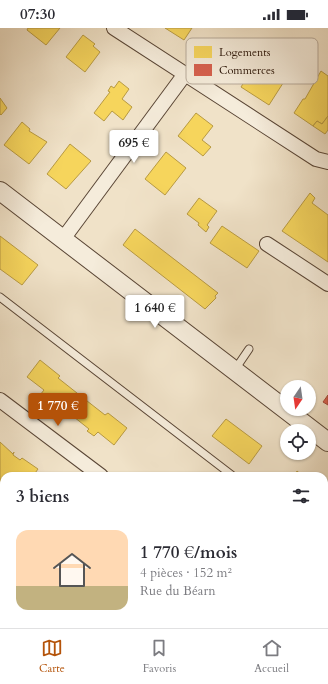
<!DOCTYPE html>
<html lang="fr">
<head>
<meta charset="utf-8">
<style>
	body { margin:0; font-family:Cardo,serif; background:#f7f7f7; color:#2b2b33; height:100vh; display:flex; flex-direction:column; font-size:15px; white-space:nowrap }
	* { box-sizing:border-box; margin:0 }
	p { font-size:13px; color:#7c7c81 }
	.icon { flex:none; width:22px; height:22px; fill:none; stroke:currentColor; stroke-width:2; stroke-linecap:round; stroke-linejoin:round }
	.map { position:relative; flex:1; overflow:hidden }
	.details { position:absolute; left:0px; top:444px; width:328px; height:156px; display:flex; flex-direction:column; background:#fff; border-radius:12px 12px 0 0; box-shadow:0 1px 3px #0004 }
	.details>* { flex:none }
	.needle { width:26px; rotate:193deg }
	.fabs { position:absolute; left:280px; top:352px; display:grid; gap:8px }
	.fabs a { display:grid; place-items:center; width:36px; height:36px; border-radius:50%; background:#fff; box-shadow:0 1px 3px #0004; font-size:20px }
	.price { position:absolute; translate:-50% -34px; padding:0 9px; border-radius:4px; background:#fff; color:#222; font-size:13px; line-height:26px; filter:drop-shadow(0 1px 2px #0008) }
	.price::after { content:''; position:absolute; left:50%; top:24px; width:12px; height:9px; margin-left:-6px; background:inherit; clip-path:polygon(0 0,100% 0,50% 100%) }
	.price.current { background:#b45309; color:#fff }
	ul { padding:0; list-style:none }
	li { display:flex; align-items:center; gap:12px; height:100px; padding:0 16px }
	li span { display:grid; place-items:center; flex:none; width:112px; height:80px; border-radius:12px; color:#555 }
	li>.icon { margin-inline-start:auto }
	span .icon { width:48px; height:48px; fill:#fffc; stroke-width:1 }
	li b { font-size:17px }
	h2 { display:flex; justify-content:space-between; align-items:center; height:48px; padding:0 16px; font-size:17px }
	.status { display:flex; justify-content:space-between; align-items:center; height:28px; padding:0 20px; background:#fff; direction:ltr }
	.status svg { height:11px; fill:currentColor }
	.tabs { display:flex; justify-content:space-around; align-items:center; height:56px; border-top:1px solid #e1e1e2; background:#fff; font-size:11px; color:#7c7c81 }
	.tabs a { display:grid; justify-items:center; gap:2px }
	.tabs .current { color:#b45309 }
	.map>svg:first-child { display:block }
	.homes { fill:#f6d55c; stroke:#b89a42 }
	.shops { fill:#d6604d; stroke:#a24837 }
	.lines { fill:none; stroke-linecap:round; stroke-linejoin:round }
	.service-casing { stroke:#594535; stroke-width:9 }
	.minor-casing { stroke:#594535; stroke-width:16 }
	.tertiary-casing { stroke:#594535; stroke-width:20 }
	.secondary-casing { stroke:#271104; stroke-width:22 }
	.service { stroke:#f5ecdb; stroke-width:7 }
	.minor { stroke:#f5ecdb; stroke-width:14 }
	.tertiary { stroke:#f5ecdb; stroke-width:18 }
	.secondary { stroke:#f5ecdb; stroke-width:20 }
	.tram { stroke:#271104; stroke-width:1 }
	.key { fill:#f5ecdb; stroke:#b7aa9a; stroke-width:1 }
	.key-label { font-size:11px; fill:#271104 }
</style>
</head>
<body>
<div class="status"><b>07:30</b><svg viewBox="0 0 49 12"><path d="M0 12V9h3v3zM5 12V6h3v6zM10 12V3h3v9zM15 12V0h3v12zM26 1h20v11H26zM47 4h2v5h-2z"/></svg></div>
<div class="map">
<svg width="328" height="600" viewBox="0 0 328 600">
	<rect width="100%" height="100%" fill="#f0e2c8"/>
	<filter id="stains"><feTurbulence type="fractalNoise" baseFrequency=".005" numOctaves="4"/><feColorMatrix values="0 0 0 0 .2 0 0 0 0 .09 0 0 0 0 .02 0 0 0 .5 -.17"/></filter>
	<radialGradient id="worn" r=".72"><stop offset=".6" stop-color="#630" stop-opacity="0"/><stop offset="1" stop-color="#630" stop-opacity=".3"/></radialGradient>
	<!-- homes -->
	<g class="homes">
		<path d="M28 0H60L46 17 27 2Z"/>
		<path d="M165 0H192L184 12Z"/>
		<path d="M83 7 95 16 93 18 100 24 85 44 66 29Z"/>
		<path d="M257 34 285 52 269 77 241 59Z"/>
		<path d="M321 43 328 48V88L322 96 317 93 313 98 294 85 303 71H305Z"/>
		<path d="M119 53 129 61 122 71 132 79 123 92 112 83 104 93 94 85 110 64 108 63 111 58 114 60Z"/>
		<path d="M0 70 7 80 1 87 0 86Z"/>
		<path d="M196 85 213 98 202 112 211 119 203 128 178 108Z"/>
		<path d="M328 88V102L325 106 313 98 317 93 322 96Z"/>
		<path d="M22 94 30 101 29 103 47 114 29 136 4 117Z"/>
		<path d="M70 116 91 133 66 161 47 146Z"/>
		<path d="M166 124 186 140 165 167 145 151Z"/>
		<path d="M310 165 315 170 312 175 328 187V234L282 203Z"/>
		<path d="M199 170 217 183 207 197 209 199 206 204 198 197 199 195 187 186Z"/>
		<path d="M222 198 259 223 247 240 210 215Z"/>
		<path d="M135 201 218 265 215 268 216 270 205 281 123 217Z"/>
		<path d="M0 208 38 237 22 257 0 241Z"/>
		<path d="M40 332 60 348 58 350 82 369 69 385 49 370 47 372 40 367 44 362 27 349Z"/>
		<path d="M82 369 105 387 108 385 127 400 114 417 98 404 94 408 87 403 89 401 69 385Z"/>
		<path d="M226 391 262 418 249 436 212 408Z"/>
		<path d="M0 414 13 426 14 424 13 427 20 432 22 430 38 441 33 448H4V475L0 472Z"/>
		<path d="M297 443 303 448H294Z"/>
		<path d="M328 552V559L324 564V558Z"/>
		<path d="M3 592 4 596H10L16 600H0Z"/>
		<path d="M92 596H124L129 600H91Z"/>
		<path d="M208 596H219L216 600Z"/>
	</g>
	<!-- shops -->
	<path class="shops" d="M328 367V377L323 374Z"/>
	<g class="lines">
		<!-- service casing -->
		<g class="service-casing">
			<g id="service">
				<path d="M0 269 233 448"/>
				<path d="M234 343 249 321"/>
				<path d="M0 482 4 485"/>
				<path d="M161 600 164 596"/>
			</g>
		</g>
		<!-- minor casing -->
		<g class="minor-casing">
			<g id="minor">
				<path d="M114 0 316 131 328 134"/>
				<path d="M63 211 185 46"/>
				<path d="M267 216 328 256"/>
				<path d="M0 372 101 448"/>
				<path d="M0 566 4 568"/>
				<path d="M43 596 49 600"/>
				<path d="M63 600 66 596"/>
			</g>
		</g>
		<!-- tertiary casing -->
		<g class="tertiary-casing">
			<path id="tertiary" d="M0 163 328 414"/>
		</g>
		<!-- secondary casing -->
		<g class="secondary-casing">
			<g id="secondary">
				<path d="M324 516 328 511"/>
				<path d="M324 581 328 576"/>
				<path d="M263 600 266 596"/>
				<path d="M310 600 313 596"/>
			</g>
		</g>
		<!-- service -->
		<use href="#service" class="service"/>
		<!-- minor -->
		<use href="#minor" class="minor"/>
		<!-- tertiary -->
		<use href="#tertiary" class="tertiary"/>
		<!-- secondary -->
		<use href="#secondary" class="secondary"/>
		<!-- tram -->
		<g class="tram">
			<path d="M324 541 328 536"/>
			<path d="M324 551 328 546"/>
			<path d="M288 600 291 596"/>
		</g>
	</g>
	<!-- legend -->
	<rect x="186" y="10" width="132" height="46" rx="6" class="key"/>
	<rect x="194" y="18" width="18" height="12" fill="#f6d55c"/>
	<rect x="194" y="36" width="18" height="12" fill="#d6604d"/>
	<g class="key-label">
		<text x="219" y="28">Logements</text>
		<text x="219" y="46">Commerces</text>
	</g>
	<rect width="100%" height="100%" filter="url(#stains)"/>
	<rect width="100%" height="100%" fill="url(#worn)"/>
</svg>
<div class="fabs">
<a><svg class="needle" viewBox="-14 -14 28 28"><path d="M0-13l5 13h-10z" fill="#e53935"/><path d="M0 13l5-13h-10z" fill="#7c7c81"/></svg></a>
<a><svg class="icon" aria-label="locate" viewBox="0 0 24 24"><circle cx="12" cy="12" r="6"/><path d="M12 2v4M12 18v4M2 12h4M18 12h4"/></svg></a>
</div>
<b class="price" style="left:134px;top:136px">695 €</b>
<b class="price" style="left:155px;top:301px">1 640 €</b>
<b class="price current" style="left:58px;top:399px">1 770 €</b>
<section class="details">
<h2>3 biens<svg class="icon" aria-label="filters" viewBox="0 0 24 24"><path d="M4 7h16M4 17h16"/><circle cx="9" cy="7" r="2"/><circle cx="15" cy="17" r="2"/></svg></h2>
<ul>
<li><span style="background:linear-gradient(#ffd9b3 70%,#c2b280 0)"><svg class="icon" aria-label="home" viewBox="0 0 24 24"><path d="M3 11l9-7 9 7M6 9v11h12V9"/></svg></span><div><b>1 770 €/mois</b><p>4 pièces · 152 m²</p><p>Rue du Béarn</p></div></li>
</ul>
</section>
</div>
<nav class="tabs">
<a class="current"><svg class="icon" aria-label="map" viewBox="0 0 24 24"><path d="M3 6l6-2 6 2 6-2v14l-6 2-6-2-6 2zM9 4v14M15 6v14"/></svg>Carte</a>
<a><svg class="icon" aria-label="saved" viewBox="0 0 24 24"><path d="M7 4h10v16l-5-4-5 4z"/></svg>Favoris</a>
<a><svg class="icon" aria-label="home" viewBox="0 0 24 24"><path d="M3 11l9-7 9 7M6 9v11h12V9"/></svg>Accueil</a>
</nav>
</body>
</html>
